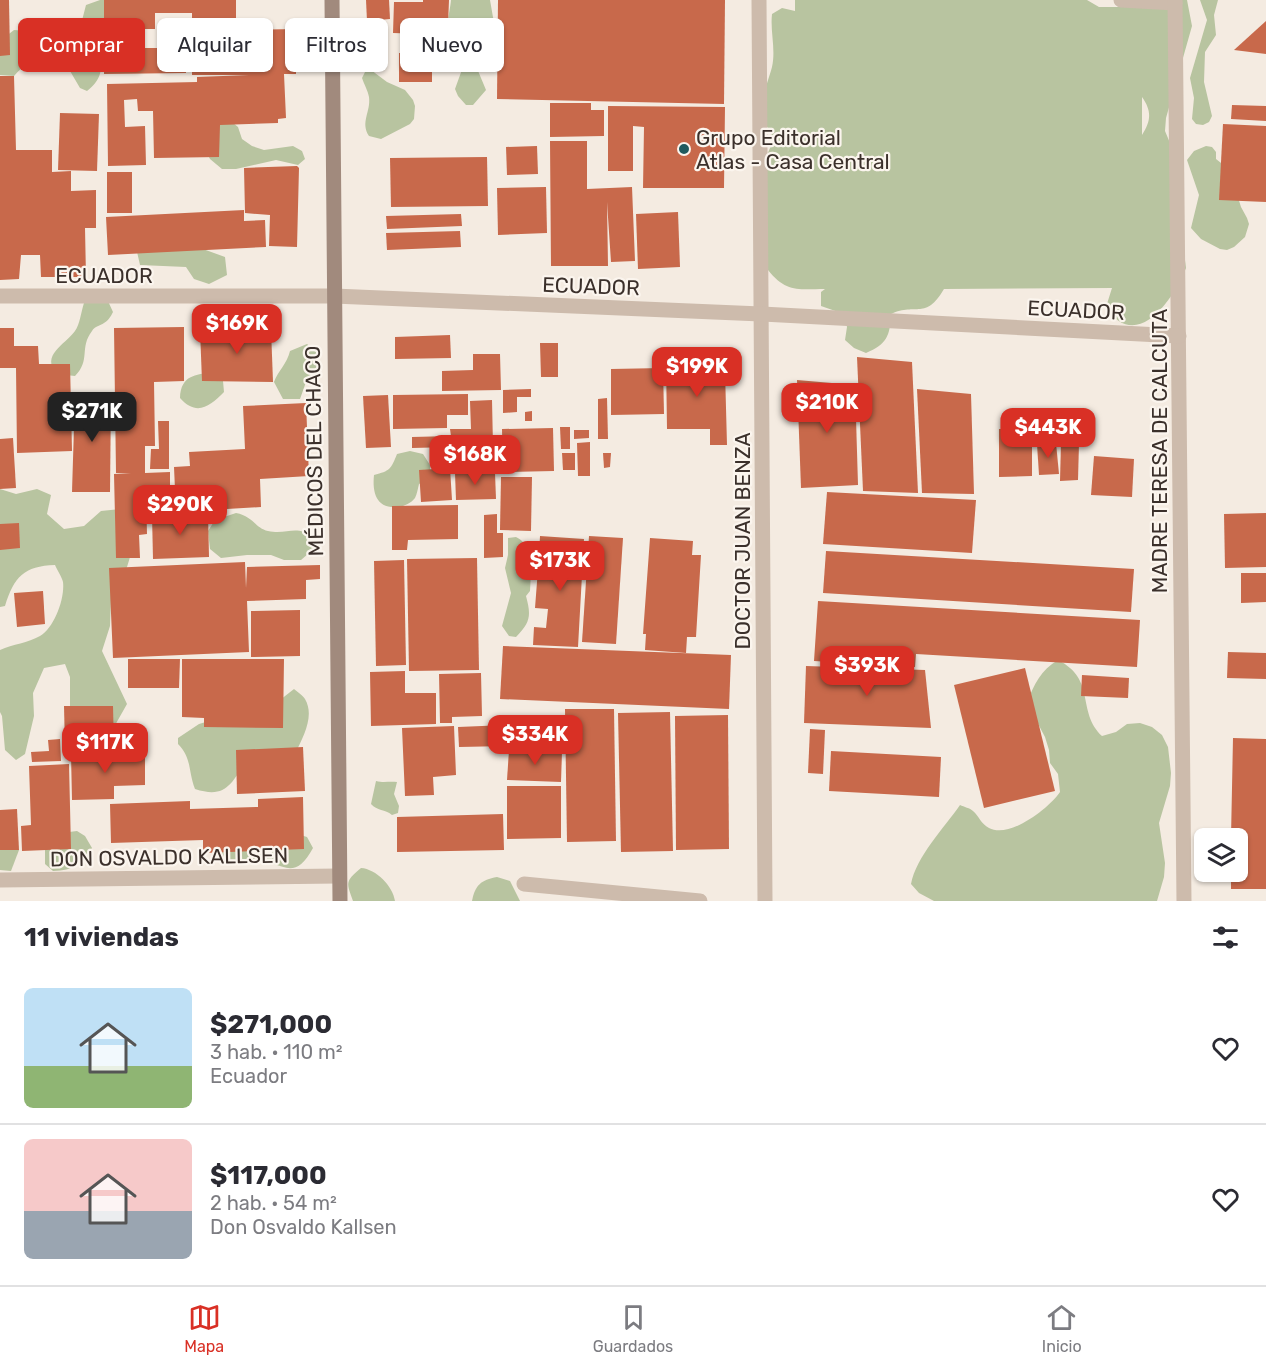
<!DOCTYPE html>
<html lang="es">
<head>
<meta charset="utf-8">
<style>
	body { margin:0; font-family:Rubik,sans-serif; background:#f7f7f7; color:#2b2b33; height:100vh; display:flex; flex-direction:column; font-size:22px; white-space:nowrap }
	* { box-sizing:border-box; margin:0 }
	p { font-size:20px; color:#7c7c81 }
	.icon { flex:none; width:33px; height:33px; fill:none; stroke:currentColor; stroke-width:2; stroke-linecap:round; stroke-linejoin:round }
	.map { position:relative; height:901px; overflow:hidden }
	.side { display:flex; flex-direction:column; background:#fff; flex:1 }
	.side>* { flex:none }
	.banner { position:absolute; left:18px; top:18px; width:600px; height:54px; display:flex; gap:12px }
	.fabs { position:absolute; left:1194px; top:828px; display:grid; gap:12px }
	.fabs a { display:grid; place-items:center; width:54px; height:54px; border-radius:9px; background:#fff; box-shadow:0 2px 4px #0004; font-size:30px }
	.price { position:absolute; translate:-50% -51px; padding:0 14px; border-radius:12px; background:#d93025; color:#fff; font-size:20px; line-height:39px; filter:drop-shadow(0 2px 3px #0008) }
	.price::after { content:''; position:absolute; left:50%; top:36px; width:18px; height:14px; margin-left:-9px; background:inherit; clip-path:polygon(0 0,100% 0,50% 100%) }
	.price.active { background:#222; color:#fff }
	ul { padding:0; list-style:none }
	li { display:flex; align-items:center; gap:18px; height:150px; padding:0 24px }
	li+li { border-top:2px solid #e1e1e2 }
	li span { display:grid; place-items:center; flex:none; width:168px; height:120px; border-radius:9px; color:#555 }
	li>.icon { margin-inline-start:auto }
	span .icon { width:72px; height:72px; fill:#fffc; stroke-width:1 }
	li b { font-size:26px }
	h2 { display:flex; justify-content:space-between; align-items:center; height:72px; padding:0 24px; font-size:26px }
	.tag { padding:0 21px; border-radius:9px; background:#fff; box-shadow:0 2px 4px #0004; font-size:21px; line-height:54px }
	.tag.active { background:#d93025; color:#fff }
	.tabs { display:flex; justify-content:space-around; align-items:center; height:84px; border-top:2px solid #e1e1e2; background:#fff; font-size:16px; color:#7c7c81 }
	.tabs a { display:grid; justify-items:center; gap:3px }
	.tabs .active { color:#d93025 }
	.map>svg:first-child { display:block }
	.green { fill:#b8c4a0; fill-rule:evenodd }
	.building { fill:#c8694b }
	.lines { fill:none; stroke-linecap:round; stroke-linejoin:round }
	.service { stroke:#cdbbac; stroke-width:15 }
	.minor { stroke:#cdbbac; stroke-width:15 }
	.secondary { stroke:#a18a7d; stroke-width:15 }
	.poi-dot { fill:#1f5a5e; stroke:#fbf5ee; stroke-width:2 }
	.labels { text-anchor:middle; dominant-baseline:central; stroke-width:4.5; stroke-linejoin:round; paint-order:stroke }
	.poi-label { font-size:21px; fill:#3b302b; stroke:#fbf5ee; text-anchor:start }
	.street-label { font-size:21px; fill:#3b302b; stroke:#fbf5ee }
</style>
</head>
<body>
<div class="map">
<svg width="1266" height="901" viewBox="0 0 1266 901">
	<rect width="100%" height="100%" fill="#f4ebe1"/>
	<!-- green -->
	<g class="green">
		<path d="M100 0H115L111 43 101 55C102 71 101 80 87 91L80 88 63 59 64 43 78 36 86 5Z"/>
		<path d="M451 0H490L494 23 489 35 488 42 474 53 476 66 486 90 473 105H466L458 96 455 89 464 64C461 57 455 55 451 49 442 36 450 14 451 0Z"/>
		<path d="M795 0H1087L1099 7H1140L1142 0H1187L1192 26 1166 118 1165 131 1170 143 1186 268C1174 299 1136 354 1106 307L1112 288 944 289C925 321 917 302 891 314 890 336 887 344 866 353L854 348 845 340 847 327 844 314 821 306V292L825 289C799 289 786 293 768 270L763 164 774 139C771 132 762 121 762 114 761 97 768 82 772 67 776 49 770 32 772 14L782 8 795 11ZM1142 97C1152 111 1151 121 1142 135Z"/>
		<path d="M1200 0H1218L1214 15 1216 35 1205 52 1204 82 1212 116 1209 122 1203 125 1196 124 1192 119 1194 98 1190 78 1207 20Z"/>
		<path d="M14 30 27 31C35 55 31 58 14 76L0 75V41Z"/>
		<path d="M371 70 387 82 405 90 413 100 415 106 414 119 410 124 381 139 369 136C360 122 371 112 369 97 368 91 364 84 362 78L365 72Z"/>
		<path d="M227 118 238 127 242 139 252 146 264 150 293 146 302 151 305 159 298 165 276 160 236 169H222L210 159 205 150 214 120Z"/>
		<path d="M1206 146 1212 147 1216 152V159L1221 163H1227L1241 207 1247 218 1249 224 1245 237 1234 247 1227 250 1220 249 1201 239 1191 228 1199 195 1187 160 1194 151Z"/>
		<path d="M181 241 225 257 227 275 209 284 194 279 186 267 140 265 135 243Z"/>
		<path d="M107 299 113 312C111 316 108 321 104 323 100 326 95 326 92 331 79 348 91 360 75 376L57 374C40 355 65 345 75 331 80 324 81 312 84 303Z"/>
		<path d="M307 344 319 354 316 370 306 382 300 399H283L274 382C278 371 287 364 290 351Z"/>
		<path d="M213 372 223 381 224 392C210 406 197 417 180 398 181 375 195 375 213 372Z"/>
		<path d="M410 451 423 454 430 465V478L419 484C418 488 417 494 415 498 411 503 405 506 398 507 377 509 372 494 374 475 390 471 391 469 397 454Z"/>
		<path d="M0 489 16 494 37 489 51 495 47 514 64 529 84 526 101 511 130 508 137 534 127 567 111 600 110 626 102 651 127 704 114 727 85 728 70 717V677L65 664 44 668 33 693 34 716 25 754 16 760 5 750 2 716 0 712V650C13 644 28 643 40 636 54 628 65 599 63 582 62 577 57 570 55 565 24 566 14 577 5 606L0 607Z"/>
		<path d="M236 513C253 516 255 528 268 531 288 535 295 524 314 537L316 547 301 560H284L271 555H247L221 558 210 549 208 531 215 520Z"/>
		<path d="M516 537C534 545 531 573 530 591L526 596C531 615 531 622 516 637L509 636 502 626 511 593 505 568 508 555V538Z"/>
		<path d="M1058 660C1097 680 1076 711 1102 736L1116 732 1127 724 1140 723 1152 727 1162 735 1168 747 1171 773 1170 786 1159 823 1165 863 1164 877 1157 901H934L919 893 911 884C916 857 944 828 960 805 964 807 970 808 973 811 979 816 981 824 989 828 1010 839 1049 808 1060 792L1058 774 1050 763 1049 750 1045 737 1027 703C1034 684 1041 670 1058 660Z"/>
		<path d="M294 689C298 692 303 696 305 699 315 716 303 737 296 752L247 760C231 784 226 799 195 789 188 771 192 758 178 744V738L199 724 280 700Z"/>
		<path d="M376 781C384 783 389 781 397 782L394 794 399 806 398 813 392 815C385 809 377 811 371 804Z"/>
		<path d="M77 831 85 836 92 848C78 865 75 870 53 871L45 864V848L69 832Z"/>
		<path d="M294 833 307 837 313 848C293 885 281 860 253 859 243 858 232 863 221 864L216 853 221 844Z"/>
		<path d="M0 840 19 850 11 871 0 870Z"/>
		<path d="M361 868C376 869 393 886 395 901H353C347 883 344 882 361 868Z"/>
		<path d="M497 877 510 881 520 901H472C475 885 481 880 497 877Z"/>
	</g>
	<!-- building -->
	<g class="building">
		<path d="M0 0H9L10 55 0 56Z"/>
		<path d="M104 0H236V30L296 29V74H284L286 118 278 119V123L220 125 219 157 154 158 153 111H138L137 99 124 100 125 127 145 126 146 165 108 166 107 84 197 82V77L249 75H192V13H155V29H134V48H164V55L185 56 186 73 104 74Z"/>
		<path d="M366 0H389L390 19 367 21Z"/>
		<path d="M423 0H449L447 50 422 49V34L393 33 394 2H423Z"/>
		<path d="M498 0H725L724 104 497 99Z"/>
		<path d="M1266 21V54L1234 50Z"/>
		<rect x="399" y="53" width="33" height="29"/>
		<path d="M0 76H14L16 150H52V172L71 171V191L96 190V228H85L86 277H41L40 255H21L19 279 0 280Z"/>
		<path d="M550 103H591V110H604V136L550 137Z"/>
		<path d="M1232 105 1266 106V121L1231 119Z"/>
		<path d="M608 106 725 107 724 188H643L644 127 633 126V171H608Z"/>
		<path d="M60 113 99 114 97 171 58 170Z"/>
		<path d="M1223 124 1266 126V202L1219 200Z"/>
		<path d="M550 141H587V189L632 187 635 261 611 262 607 202 608 266H551Z"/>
		<path d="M537 146 538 174 507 175 506 147Z"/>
		<path d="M487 157 488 206 391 207 390 158Z"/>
		<path d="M297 166 299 168 297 247 269 246 270 215 245 213 244 168Z"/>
		<rect x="107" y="172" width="25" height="41"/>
		<path d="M546 187 547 233 498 235 497 188Z"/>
		<path d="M244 210V221L265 220 266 247 108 255 106 217Z"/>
		<path d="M678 212 680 267 638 269 636 214Z"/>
		<path d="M461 214 462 226 387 229 386 216Z"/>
		<path d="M460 231 461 247 387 250 386 233Z"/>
		<path d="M184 327V381L154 382 155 446H145V473L170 472V491L146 492 147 534 139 535 140 558H116L114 474 131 473H116L114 328Z"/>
		<path d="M0 328H14V346H38L39 364H70L72 451 17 453 16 368H0Z"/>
		<path d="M271 329 273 382 202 381 200 330Z"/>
		<path d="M450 335 451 358 395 359V337Z"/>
		<path d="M540 343H558V377H541Z"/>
		<path d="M473 354H500L501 390 442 391V371L473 370Z"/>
		<path d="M857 357 912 362 918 493 863 491Z"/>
		<path d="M714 359 715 371H725L727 445H710V429H667L666 360Z"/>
		<path d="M663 368 664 414 611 415V369Z"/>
		<path d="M797 380 855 385 858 485 801 488Z"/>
		<path d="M531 389V397H517V412L503 413V390Z"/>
		<path d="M917 389 971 394 974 494 922 493Z"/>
		<path d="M111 393 110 492H72L75 395Z"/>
		<path d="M468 394V415H447V428L393 429V395Z"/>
		<path d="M388 395 391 447 366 448 363 396Z"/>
		<path d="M607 398 608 439H598V399Z"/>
		<path d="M492 400 493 446 412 448V437L451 436 450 429H471L470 401Z"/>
		<path d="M306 403 309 476 260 479 261 507 176 512 174 467 190 466 189 452 245 449 243 406Z"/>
		<path d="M532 411V421H525V412Z"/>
		<path d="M158 421H169V469H150L151 449H159Z"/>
		<path d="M560 427H570V449H561Z"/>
		<path d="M553 428 554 471 503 472 502 429Z"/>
		<path d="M999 429H1032V476L999 477Z"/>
		<path d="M574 430H589V438L574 439Z"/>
		<path d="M13 438 16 488 0 489V439Z"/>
		<path d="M590 442V476H578L577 443Z"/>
		<path d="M1056 443 1059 474 1039 475 1037 444Z"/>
		<path d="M1061 443H1079L1078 480 1060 481Z"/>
		<path d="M492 450V468H476L475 451Z"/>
		<path d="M562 453H575V470H563Z"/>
		<path d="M603 453H611L610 467 604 468Z"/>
		<path d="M1094 456 1134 459 1132 497 1091 495Z"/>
		<path d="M450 468 452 500 421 502 419 470Z"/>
		<path d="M455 473H495L496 499 456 500Z"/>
		<path d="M501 477H532L531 531 500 530Z"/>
		<path d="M827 492 976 500 972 553 823 544Z"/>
		<path d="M458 505V539L408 540 407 550H392V506Z"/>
		<path d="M208 513 209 557 153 559 152 515Z"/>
		<path d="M1266 513V567L1225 568 1224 514Z"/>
		<path d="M497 514V533H503V557L484 558V515Z"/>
		<path d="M19 523 20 548 0 550V524Z"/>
		<path d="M540 536 584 539 578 647 533 645 534 627 546 628 548 609 535 608 538 569 550 570 551 555H539Z"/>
		<path d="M589 536 623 538 616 644 582 642Z"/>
		<path d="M650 538 693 541 692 555H701L696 637H687L686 653 645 650 646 634H643Z"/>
		<path d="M826 551 1134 569 1131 612 823 593Z"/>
		<path d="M477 558 479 670 409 671 407 559Z"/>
		<path d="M404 560 406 665 376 666 374 561Z"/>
		<path d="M245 562 246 588 247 567 320 565V579L306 580V599L247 601 249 652 113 658 109 568Z"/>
		<path d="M1241 573H1266V602L1241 603Z"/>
		<path d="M43 591 45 624 17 627 14 593Z"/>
		<path d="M818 601 1140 620 1137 667 916 654 915 667 814 661Z"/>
		<path d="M300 610V656L251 657V611Z"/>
		<path d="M503 646 731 655 729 709 500 699Z"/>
		<path d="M1228 652 1266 653V679L1227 678Z"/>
		<path d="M128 659H180L179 688H128Z"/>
		<path d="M182 659H284L283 728 204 727V718L182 717Z"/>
		<path d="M806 666 925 670 931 728 804 723Z"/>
		<path d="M1025 668 1055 791 984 808 954 685Z"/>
		<path d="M405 671V693H436V724L371 726 370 672Z"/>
		<path d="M481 673 482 716 452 717V723H440L439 674Z"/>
		<path d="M1082 675 1129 678 1128 698 1081 696Z"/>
		<path d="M64 706H113L114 747 65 748Z"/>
		<path d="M565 709H614L616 841 567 842Z"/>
		<path d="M670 712 673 851 621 852 618 713Z"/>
		<path d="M728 715 729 849 676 850 675 716Z"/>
		<path d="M506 725 507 746 459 747 458 727Z"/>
		<path d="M454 726 456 775 433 777 434 795 405 796 402 728Z"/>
		<path d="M810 729 825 730 823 774 808 773Z"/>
		<path d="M1233 738 1266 739V889H1231V872H1238V838H1231Z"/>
		<path d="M60 739 61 761 32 762 31 752 49 751 48 740Z"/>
		<path d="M303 747 305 791 237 794 236 750Z"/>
		<path d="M509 750 562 752 561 782 507 780Z"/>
		<path d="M831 751 941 757 939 797 829 791Z"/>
		<path d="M145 752V785L114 786V799L72 800 71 754Z"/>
		<path d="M69 764 71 849 22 851 21 826 31 825 29 766Z"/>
		<path d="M507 786H561V838L507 839Z"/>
		<path d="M303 797 304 849 203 853V840L111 843 110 804 190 801V809L258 807V799Z"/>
		<path d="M17 809 19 850H0V810Z"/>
		<path d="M503 814 504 850 397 852V817Z"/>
	</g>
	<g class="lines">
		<!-- service -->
		<path class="service" d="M1121 0 1175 3"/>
		<!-- minor -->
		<g class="minor">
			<path d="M759 0 765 901"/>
			<path d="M1175 0 1184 901"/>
			<path d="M0 296H334L761 314 1179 336"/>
			<path d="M0 880 339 876"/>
			<path d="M524 884 700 901"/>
		</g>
		<!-- secondary -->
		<path class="secondary" d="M332 0 340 901"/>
	</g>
	<!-- markers -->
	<circle class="poi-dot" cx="684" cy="149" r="6"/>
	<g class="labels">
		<!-- poi labels -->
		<g class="poi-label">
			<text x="696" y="137">Grupo Editorial<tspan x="696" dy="24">Atlas - Casa Central</tspan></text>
		</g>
		<!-- street labels -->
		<g class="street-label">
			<text x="104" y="275">ECUADOR</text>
			<text transform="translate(591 286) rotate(2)">ECUADOR</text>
			<text transform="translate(1076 310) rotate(3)">ECUADOR</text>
			<text transform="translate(314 451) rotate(-91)">MÉDICOS DEL CHACO</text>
			<text transform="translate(1159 451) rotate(-90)">MADRE TERESA DE CALCUTA</text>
			<text transform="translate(742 541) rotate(-90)">DOCTOR JUAN BENZA</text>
			<text transform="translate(169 857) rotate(-1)">DON OSVALDO KALLSEN</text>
		</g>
	</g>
</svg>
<div class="fabs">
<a><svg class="icon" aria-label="layers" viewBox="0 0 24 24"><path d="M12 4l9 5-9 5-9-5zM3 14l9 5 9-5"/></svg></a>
</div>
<b class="price" style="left:237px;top:355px">$169K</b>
<b class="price" style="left:697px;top:398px">$199K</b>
<b class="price" style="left:827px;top:434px">$210K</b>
<b class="price active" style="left:92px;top:443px">$271K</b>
<b class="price" style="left:1048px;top:459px">$443K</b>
<b class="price" style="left:475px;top:486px">$168K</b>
<b class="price" style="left:180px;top:536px">$290K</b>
<b class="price" style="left:560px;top:592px">$173K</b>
<b class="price" style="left:867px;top:697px">$393K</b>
<b class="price" style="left:535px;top:766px">$334K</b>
<b class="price" style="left:105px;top:774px">$117K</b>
<div class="banner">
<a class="tag active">Comprar</a>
<a class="tag">Alquilar</a>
<a class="tag">Filtros</a>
<a class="tag">Nuevo</a>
</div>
</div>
<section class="side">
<h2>11 viviendas<svg class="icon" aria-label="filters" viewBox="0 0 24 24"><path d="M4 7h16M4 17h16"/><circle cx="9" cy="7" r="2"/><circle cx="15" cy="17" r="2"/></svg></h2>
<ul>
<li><span style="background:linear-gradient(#bfe0f5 65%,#8fb573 0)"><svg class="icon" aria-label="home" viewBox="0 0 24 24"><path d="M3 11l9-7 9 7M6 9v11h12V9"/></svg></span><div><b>$271,000</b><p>3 hab. · 110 m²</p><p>Ecuador</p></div><svg class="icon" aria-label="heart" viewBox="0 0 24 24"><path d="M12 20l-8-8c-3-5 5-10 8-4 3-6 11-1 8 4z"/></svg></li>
<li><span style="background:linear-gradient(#f6c9c9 60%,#9aa5b1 0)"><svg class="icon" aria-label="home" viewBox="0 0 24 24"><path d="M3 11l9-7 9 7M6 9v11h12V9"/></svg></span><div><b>$117,000</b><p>2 hab. · 54 m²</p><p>Don Osvaldo Kallsen</p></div><svg class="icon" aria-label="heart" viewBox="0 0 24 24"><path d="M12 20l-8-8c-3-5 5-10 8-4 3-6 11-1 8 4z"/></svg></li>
</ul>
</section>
<nav class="tabs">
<a class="active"><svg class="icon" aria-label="map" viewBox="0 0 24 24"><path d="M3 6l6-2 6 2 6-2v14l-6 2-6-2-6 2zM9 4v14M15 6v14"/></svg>Mapa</a>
<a><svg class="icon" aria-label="saved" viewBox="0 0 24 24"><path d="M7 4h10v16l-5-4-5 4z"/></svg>Guardados</a>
<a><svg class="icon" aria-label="home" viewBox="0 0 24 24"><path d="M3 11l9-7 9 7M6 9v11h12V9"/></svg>Inicio</a>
</nav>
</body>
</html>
